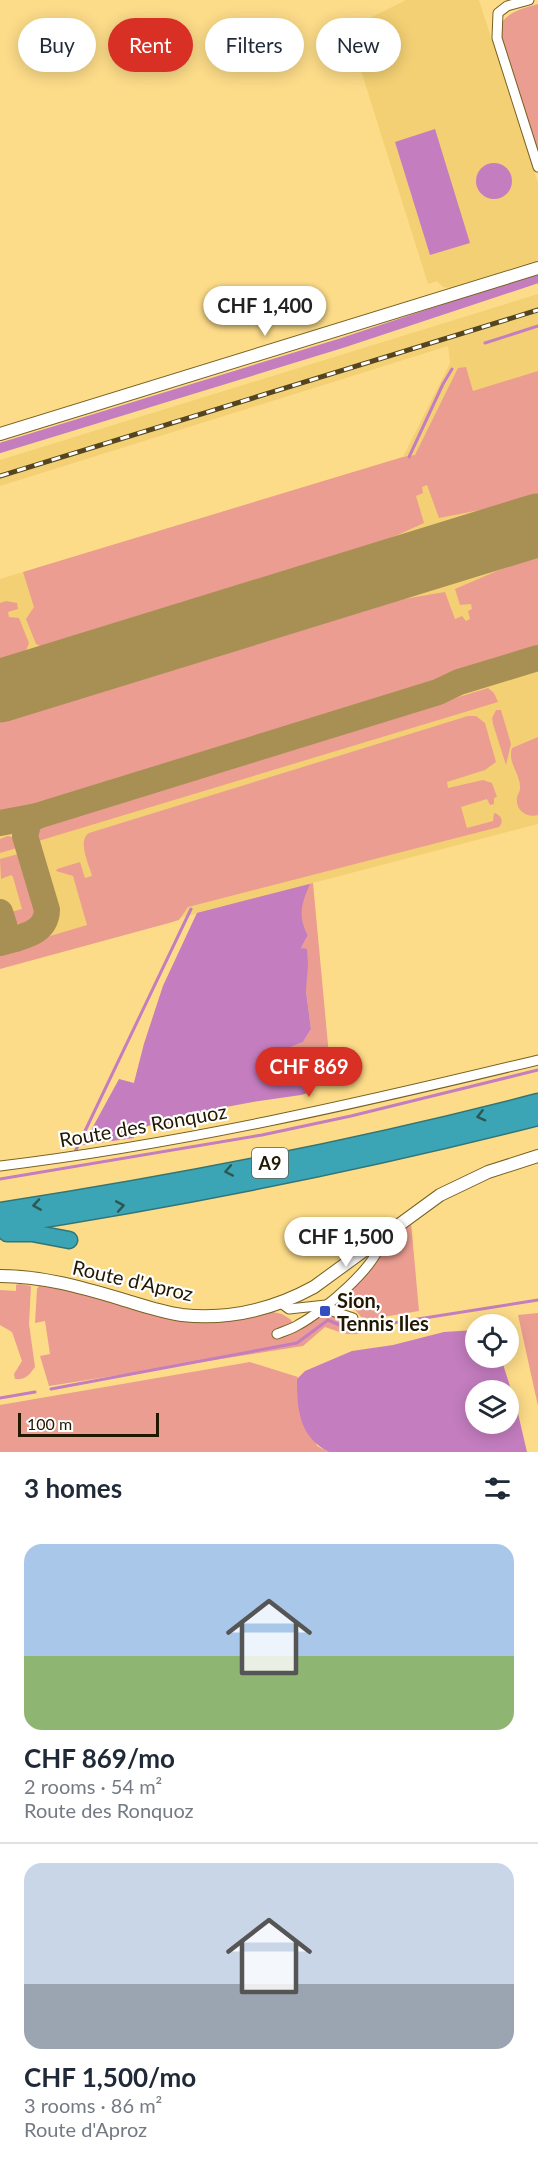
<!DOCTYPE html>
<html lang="en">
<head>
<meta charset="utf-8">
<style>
	body { margin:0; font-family:Lato,sans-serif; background:#f2f2f3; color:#1f2937; height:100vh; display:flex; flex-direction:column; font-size:22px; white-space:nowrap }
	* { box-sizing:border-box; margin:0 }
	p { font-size:20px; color:#747a83 }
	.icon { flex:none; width:33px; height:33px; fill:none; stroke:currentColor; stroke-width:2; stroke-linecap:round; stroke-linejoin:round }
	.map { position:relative; height:1452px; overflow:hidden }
	.side { display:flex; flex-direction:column; background:#fff; flex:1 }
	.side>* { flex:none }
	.guide { position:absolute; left:18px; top:18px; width:502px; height:54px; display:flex; gap:12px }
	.buttons { position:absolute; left:465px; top:1314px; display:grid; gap:12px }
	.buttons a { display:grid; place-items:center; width:54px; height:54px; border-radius:50%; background:#fff; box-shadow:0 3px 15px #0003; font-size:30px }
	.scale { position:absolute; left:18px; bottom:15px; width:141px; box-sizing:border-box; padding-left:6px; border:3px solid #221800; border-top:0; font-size:16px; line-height:21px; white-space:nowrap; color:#221800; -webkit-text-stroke:4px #fff; paint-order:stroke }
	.price { position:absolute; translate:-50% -51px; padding:0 14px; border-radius:21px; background:#fff; color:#222; font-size:20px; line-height:39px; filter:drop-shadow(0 2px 3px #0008) }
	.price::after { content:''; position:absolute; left:50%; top:36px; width:18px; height:14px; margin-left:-9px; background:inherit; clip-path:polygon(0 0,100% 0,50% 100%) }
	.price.active { background:#d93025; color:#fff }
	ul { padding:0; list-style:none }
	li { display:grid; align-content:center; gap:12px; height:318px; padding:0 24px }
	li+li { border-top:2px solid #e0e1e3 }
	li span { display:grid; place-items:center; height:186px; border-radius:18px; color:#555 }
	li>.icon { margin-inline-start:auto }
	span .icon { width:108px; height:108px; fill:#fffc; stroke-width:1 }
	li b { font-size:26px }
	h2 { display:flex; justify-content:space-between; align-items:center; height:72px; padding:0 24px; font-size:26px }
	.tag { padding:0 21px; border-radius:27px; background:#fff; box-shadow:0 3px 15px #0003; font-size:21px; line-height:54px }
	.tag.active { background:#d93025; color:#fff }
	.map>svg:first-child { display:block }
	.built { fill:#f3d074 }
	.green { fill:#eb9d91 }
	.water { fill:#c47dbf; fill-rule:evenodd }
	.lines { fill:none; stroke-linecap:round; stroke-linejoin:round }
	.stream { stroke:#c47dbf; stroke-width:3 }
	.canal { stroke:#c47dbf; stroke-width:10 }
	.taxiway { stroke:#a89054; stroke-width:26 }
	.runway { stroke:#a89054; stroke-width:63 }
	.minor-casing { stroke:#786120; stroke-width:11 }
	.tertiary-casing { stroke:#786120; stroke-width:14 }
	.motorway-casing { stroke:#337476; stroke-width:19 }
	.minor { stroke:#fff; stroke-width:9 }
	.tertiary { stroke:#fff; stroke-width:12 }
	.motorway { stroke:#3ca5b5; stroke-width:16 }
	.rail-casing { stroke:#544520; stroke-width:5 }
	.rail { stroke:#fff; stroke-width:3; stroke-dasharray:9; stroke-linecap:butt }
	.oneway { stroke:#2e5751 }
	.poi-dot { fill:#354ebf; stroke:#fff; stroke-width:2 }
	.labels { text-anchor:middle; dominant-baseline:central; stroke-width:4.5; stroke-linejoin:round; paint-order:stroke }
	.shield { fill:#fff; stroke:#645d4c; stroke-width:1.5 }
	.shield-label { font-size:18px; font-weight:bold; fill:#221800 }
	.street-label { font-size:20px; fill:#221800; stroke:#fff }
	.poi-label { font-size:20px; font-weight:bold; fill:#221800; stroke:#fff; text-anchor:start }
</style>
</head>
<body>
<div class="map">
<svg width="538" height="1452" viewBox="0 0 538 1452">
	<rect width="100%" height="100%" fill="#fcdc89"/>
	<!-- built -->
	<g class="built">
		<path d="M406 0H479L538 183V260L450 288 443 287 437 281 428 284 348 29Z"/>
		<path d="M538 294V824L0 965V579L403 457 450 363 448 346 0 486V460Z"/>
	</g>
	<!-- green -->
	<g class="green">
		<path d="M538 4V154L499 31C503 12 522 9 538 4Z"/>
		<path d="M466 367 473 391 538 371V496L506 505 439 518 427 485 422 487 423 493 416 496 424 523 369 548 55 644 42 647 36 644 26 619 34 607 23 572 403 457 415 455 458 368Z"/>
		<path d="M538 555V650L10 813 0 814V721L386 602 445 592 455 619 462 616 466 621 470 619 468 611 472 609 471 604 460 605 455 589 520 561Z"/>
		<path d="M6 601 17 603 18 609 8 612 9 617 19 618 29 643 25 653 0 661V603Z"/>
		<path d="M488 688 494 693 498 702 35 842 34 834 37 827Z"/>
		<path d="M496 710H501L511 744 506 765 493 724 492 718Z"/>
		<path d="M468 716H476L485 723 496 762 485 770 447 782 448 788 483 780 492 783 497 797 494 798V804L490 805 487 799 461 807 467 828 493 821 494 813C502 815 504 822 499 827L188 907 179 920 169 923 0 969V951L87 925 73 876 56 871 57 869 80 862 85 878 92 876C89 864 77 841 89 833Z"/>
		<path d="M538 737V815C527 818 515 811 517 797 517 797 520 790 520 789 521 774 507 763 512 748Z"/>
		<path d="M8 836 15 838 20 847 0 853V839Z"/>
		<path d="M22 853 40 912 36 923 25 927 15 922 11 912 22 909 13 877 11 875 1 879 0 859Z"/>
		<path d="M313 883 330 1066 310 1074 306 1071 275 1078 269 1065 273 1054 303 1042 311 1029 306 991 307 950 301 948 308 935 303 926 182 1110 183 1118 159 1126 151 1125 134 1130V1083L144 1044 163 986 197 913Z"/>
		<path d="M411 1222 419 1311 371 1319 361 1317 353 1307 340 1306V1301L347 1292 397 1233Z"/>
		<path d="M19 1284 31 1286 29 1324 35 1367C29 1375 26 1380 15 1379L14 1374 22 1361 12 1332 0 1325V1290L16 1291V1285Z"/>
		<path d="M40 1284 78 1292 132 1309 195 1321H226L250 1318 273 1312 282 1314 290 1319 298 1329 326 1313 353 1326 364 1325 372 1329C352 1338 345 1334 325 1327L303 1346 49 1386 40 1356 50 1354 45 1321 35 1323 37 1289Z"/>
		<path d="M538 1313V1406L518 1315Z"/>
		<path d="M250 1362 298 1377 297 1379 317 1446 329 1452H0V1405Z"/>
	</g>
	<!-- water -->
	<g class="water">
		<path d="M435 129 470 243 430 255 395 142Z"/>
		<circle cx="494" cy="181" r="18"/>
		<path d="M310 884C302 902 297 916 308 935L301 948 307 949 308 965 306 991 311 1029 303 1042 273 1054 270 1065 275 1078 306 1071 310 1074 314 1086 311 1092 301 1095 253 1102 183 1115V1118L159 1126 151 1125 134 1130V1138L83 1145 119 1079 134 1083 144 1044 163 986 197 913Z"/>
		<path d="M475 1330 476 1358H501L516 1405 527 1452H329C299 1437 297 1409 297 1379L305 1371 352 1351 393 1345 444 1332ZM476 1390H508V1424H476Z"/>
	</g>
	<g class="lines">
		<!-- stream -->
		<g class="stream">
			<path d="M485 343 538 326"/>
			<path d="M409 457 443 384 452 369"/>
			<path d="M75 1152 191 909"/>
			<path d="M0 1179 262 1135 351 1116 538 1070"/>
			<path d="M380 1325 538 1300"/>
			<path d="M51 1389 297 1343 328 1320 351 1330 366 1328"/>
			<path d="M0 1398 35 1392"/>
		</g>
		<!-- canal -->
		<path class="canal" d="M0 448 342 343 538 278"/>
		<!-- taxiway -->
		<g class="taxiway">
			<path d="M0 823 37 816 438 692 459 682 538 658"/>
			<path d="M0 912 7 934 15 939"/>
			<path d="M0 943C20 937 46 935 47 910L25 836 29 821 37 816"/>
		</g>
		<!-- runway -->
		<path class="runway" d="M0 691 538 525"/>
		<!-- minor casing -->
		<g class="minor-casing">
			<g id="minor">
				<path d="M529 0 507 6 498 13 497 38 538 167"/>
				<path d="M0 1166C181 1144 360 1103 538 1060"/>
				<path d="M281 1303 289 1309 326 1305"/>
				<path d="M328 1305 335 1312 353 1318"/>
				<path d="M277 1334C284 1331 292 1329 298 1325 321 1313 381 1264 381 1238"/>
			</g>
		</g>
		<!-- tertiary casing -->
		<g class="tertiary-casing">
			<g id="tertiary">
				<path d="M0 434 538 268"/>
				<path d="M0 1276C42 1276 81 1287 121 1299 141 1305 161 1312 182 1315 229 1320 274 1309 314 1287L440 1195 488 1172 538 1156"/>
			</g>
		</g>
		<!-- motorway casing -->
		<g class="motorway-casing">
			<g id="motorway">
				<path d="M0 1211C181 1183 361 1148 538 1102"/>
				<path d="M0 1226C181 1198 361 1162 538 1117"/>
				<path d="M7 1233H32L69 1240"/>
			</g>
		</g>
		<!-- minor -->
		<use href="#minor" class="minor"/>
		<!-- tertiary -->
		<use href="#tertiary" class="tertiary"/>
		<!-- motorway -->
		<use href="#motorway" class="motorway"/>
		<!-- rail casing -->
		<g class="rail-casing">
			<path id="rail" d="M0 476 538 310"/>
		</g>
		<!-- rail -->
		<use href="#rail" class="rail"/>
	</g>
	<!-- one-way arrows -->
	<defs><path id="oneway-chevron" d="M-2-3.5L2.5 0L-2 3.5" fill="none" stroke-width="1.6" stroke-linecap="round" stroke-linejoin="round" transform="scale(1.5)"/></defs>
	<g class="oneway">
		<use href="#oneway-chevron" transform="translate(481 1116) rotate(166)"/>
		<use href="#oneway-chevron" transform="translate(229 1171) rotate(169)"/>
		<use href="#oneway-chevron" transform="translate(37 1205) rotate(171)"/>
		<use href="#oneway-chevron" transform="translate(120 1206) rotate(-10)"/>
	</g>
	<!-- markers -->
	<rect class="poi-dot" x="319" y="1305" width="12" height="12" rx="3"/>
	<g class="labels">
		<!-- shield labels -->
		<rect class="shield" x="252" y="1148" width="36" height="30" rx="4.5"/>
		<g class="shield-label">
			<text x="270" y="1163">A9</text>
		</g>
		<!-- street labels -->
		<g class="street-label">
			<text transform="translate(143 1125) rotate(-10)">Route des Ronquoz</text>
			<text transform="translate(133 1280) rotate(13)">Route d'Aproz</text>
		</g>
		<!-- poi labels -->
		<g class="poi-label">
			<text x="337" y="1300">Sion,<tspan x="337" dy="23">Tennis Iles</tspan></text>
		</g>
	</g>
</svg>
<div class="buttons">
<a><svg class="icon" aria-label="locate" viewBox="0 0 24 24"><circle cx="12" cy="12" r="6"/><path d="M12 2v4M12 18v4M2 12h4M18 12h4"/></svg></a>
<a><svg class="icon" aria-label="layers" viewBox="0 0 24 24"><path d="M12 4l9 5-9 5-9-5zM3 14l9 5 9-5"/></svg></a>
</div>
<div class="scale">100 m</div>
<b class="price" style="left:265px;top:337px">CHF 1,400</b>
<b class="price active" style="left:309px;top:1098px">CHF 869</b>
<b class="price" style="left:346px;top:1268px">CHF 1,500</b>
<div class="guide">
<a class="tag">Buy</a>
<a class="tag active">Rent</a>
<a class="tag">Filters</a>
<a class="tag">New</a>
</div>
</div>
<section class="side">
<h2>3 homes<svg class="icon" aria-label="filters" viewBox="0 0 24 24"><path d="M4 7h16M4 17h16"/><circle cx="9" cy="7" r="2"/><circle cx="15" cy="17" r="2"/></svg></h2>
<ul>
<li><span style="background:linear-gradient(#a9c7e8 60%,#8fb573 0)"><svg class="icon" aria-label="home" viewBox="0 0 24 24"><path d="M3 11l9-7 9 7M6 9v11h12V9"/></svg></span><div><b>CHF 869/mo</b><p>2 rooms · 54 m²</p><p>Route des Ronquoz</p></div></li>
<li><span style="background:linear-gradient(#c9d6e8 65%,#9aa5b1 0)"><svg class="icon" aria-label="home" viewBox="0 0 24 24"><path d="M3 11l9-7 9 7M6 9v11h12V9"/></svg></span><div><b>CHF 1,500/mo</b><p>3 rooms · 86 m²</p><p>Route d'Aproz</p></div></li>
</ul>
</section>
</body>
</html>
